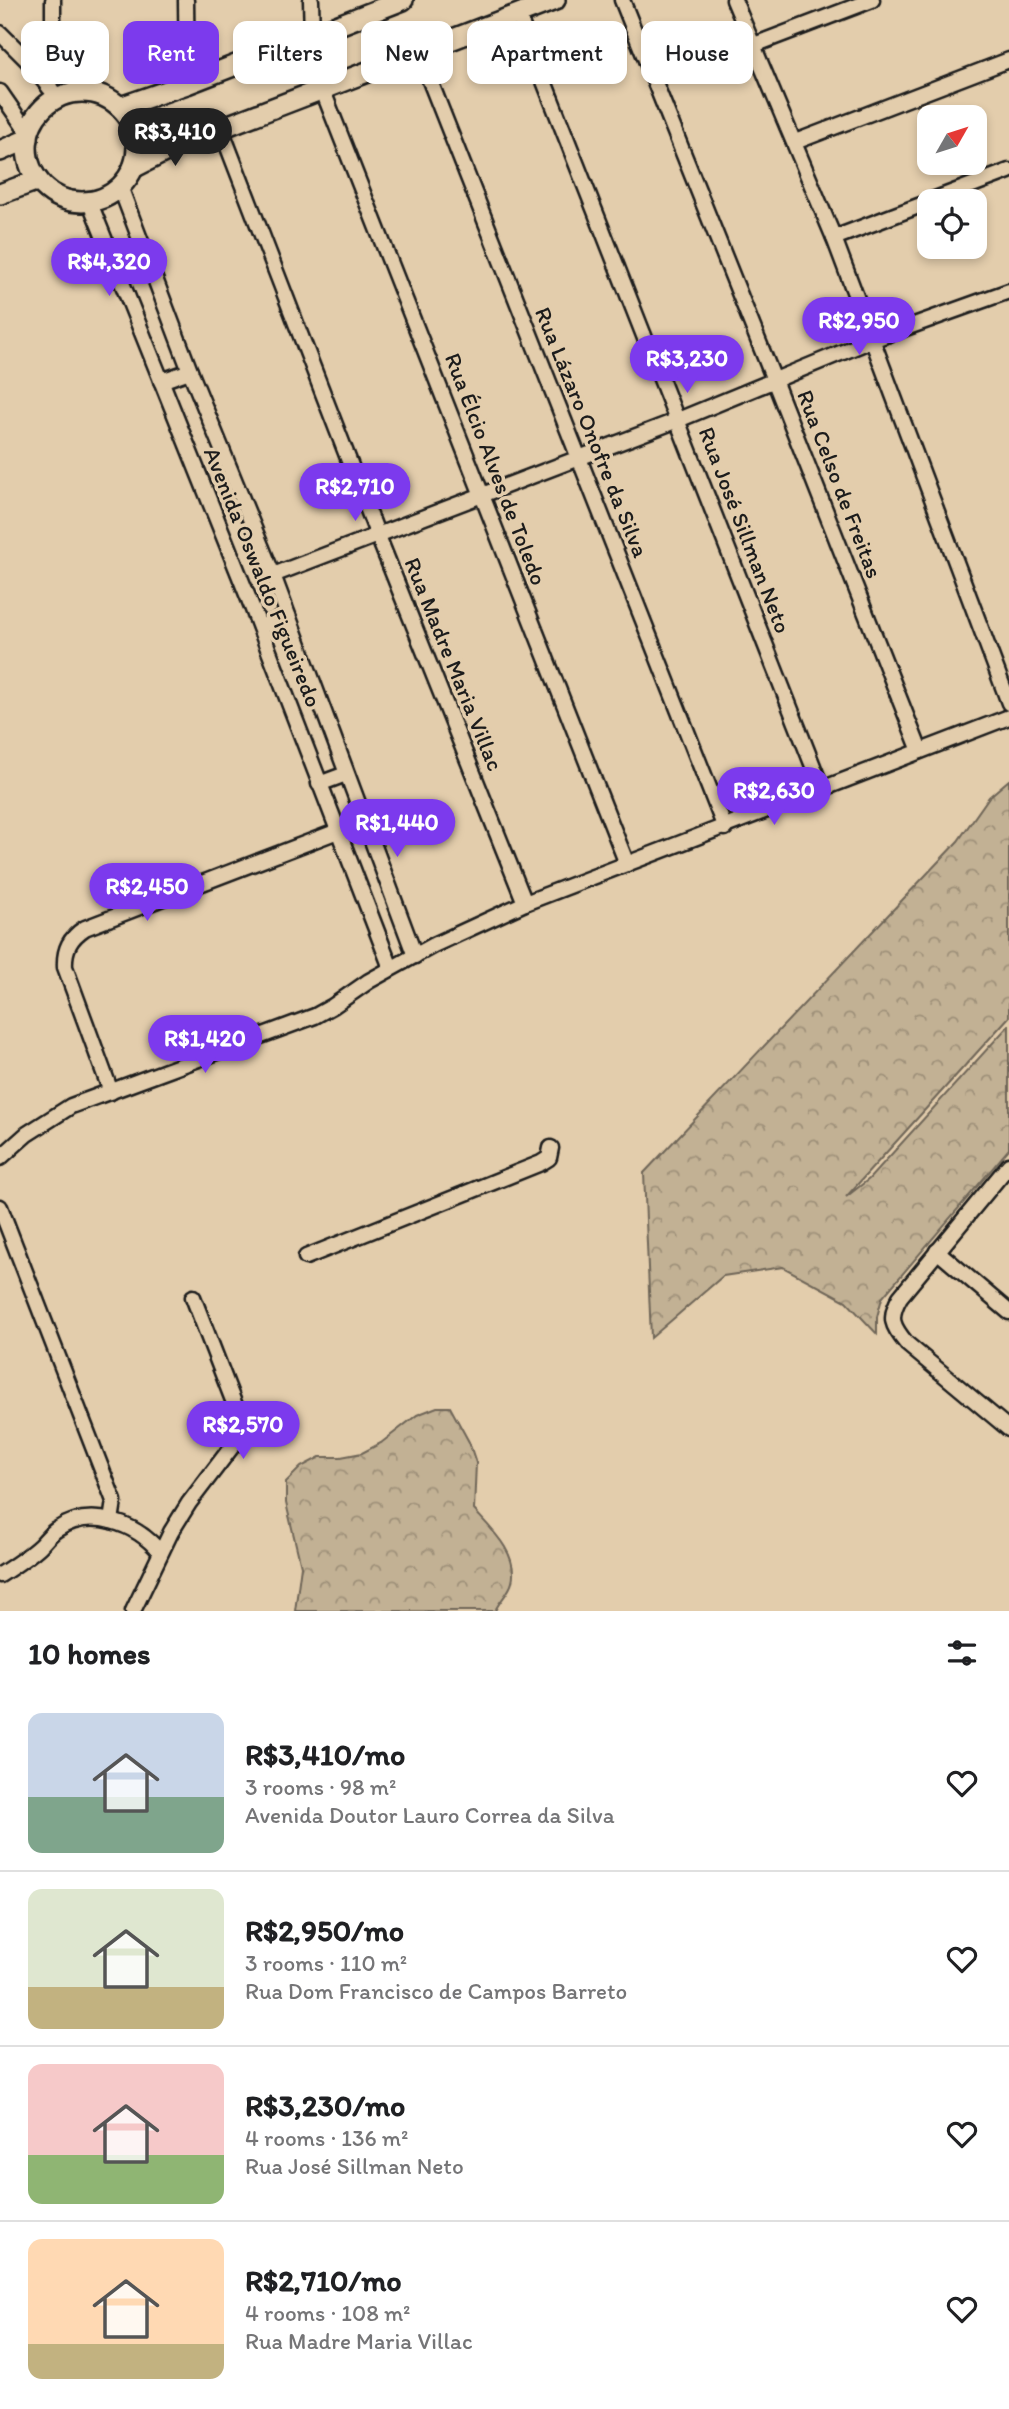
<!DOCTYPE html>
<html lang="en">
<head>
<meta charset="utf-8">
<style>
	body { margin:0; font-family:Itim,sans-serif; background:#f2f2f2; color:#202124; height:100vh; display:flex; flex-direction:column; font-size:26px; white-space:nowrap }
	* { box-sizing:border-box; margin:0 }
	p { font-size:23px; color:#757577 }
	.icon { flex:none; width:38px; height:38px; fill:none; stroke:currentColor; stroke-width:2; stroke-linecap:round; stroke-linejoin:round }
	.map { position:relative; height:1611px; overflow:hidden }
	.side { display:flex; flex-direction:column; background:#fff; flex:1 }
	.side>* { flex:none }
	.top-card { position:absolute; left:21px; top:21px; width:968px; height:63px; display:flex; gap:14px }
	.needle { width:46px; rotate:51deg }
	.tools { position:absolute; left:917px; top:105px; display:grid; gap:14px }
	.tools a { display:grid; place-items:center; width:70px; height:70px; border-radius:14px; background:#fff; box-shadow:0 4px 10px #0003; font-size:35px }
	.price { position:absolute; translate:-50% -60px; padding:0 16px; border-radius:24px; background:#7c3aed; color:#fff; font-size:23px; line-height:46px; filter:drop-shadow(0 2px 4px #0008) }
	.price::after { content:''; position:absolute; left:50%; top:42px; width:21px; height:16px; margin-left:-10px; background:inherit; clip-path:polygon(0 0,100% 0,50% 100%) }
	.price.on { background:#222; color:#fff }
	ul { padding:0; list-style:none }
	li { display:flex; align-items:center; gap:21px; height:175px; padding:0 28px }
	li+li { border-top:2px solid #e0e0e0 }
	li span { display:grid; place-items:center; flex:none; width:196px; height:140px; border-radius:14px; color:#555 }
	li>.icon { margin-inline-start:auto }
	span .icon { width:84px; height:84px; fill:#fffc; stroke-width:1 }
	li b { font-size:30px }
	h2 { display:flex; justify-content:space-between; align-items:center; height:84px; padding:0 28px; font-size:30px }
	.tag { padding:0 24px; border-radius:14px; background:#fff; box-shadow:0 4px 10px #0003; font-size:24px; line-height:63px }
	.tag.on { background:#7c3aed; color:#fff }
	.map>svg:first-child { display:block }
	.forest { fill:url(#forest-crowns); stroke:#6f6658; stroke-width:2 }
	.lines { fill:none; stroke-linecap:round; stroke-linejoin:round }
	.minor-casing { stroke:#1c1c1c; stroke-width:19 }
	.major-casing { stroke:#1c1c1c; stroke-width:24 }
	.minor { stroke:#e3cdac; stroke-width:14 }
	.major { stroke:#e3cdac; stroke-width:19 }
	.labels { text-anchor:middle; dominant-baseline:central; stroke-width:7; stroke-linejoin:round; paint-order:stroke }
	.street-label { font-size:23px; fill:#1c1c1c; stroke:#e3cdac }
</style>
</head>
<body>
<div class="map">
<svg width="1009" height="1611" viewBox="0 0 1009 1611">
	<defs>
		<pattern id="forest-crowns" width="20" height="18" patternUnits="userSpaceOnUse" patternTransform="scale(1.75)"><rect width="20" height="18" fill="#c2b194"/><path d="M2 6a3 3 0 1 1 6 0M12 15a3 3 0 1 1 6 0" fill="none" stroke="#9d8f78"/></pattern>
	</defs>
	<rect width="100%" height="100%" fill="#e3cdac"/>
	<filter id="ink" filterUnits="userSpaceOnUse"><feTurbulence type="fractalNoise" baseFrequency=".0143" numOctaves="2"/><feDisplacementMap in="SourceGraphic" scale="14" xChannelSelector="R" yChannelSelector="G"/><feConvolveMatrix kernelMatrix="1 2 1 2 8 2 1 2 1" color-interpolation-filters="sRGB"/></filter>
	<g filter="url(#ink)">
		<!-- forest -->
		<g class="forest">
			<path d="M1009 780V1017L846 1197 869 1179 1009 1025V1149L882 1298 877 1317V1334L846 1301 783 1267 723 1276 651 1338 644 1173 958 841 989 797Z"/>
			<path d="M437 1407H450L469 1442 476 1463 474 1510C491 1529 519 1554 512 1582 510 1592 499 1601 495 1611H295L301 1566 286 1503V1482L301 1467 320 1457H341L362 1453 381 1443 417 1415Z"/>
		</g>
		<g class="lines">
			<!-- minor casing -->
			<g class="minor-casing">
				<g id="minor">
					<path d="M186 0 187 84"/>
					<path d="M311 0 312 35"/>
					<path d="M622 0 774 380 920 751"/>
					<path d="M734 0 834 238 1009 703"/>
					<path d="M518 15 822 789"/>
					<path d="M0 33 27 60 58 98"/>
					<path d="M754 45 872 0"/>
					<path d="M419 53 725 828"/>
					<path d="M49 87 53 61V0"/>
					<path d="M323 91 627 864"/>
					<path d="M0 92 29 134"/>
					<path d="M221 129 378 536 525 903"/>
					<path d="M795 142 1009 60"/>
					<path d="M121 189 190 371 273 575 415 956"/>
					<path d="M930 201 1009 171"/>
					<path d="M90 203 252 607 391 968"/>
					<path d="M834 238 929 202"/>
					<path d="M161 381 190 371"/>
					<path d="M273 575 678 420 872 340 1009 291"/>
					<path d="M260 627 288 616"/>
					<path d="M319 784 346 774"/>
					<path d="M111 1092 65 967C64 949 70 938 85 928L338 831"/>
					<path d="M0 1158 27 1134 71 1106 315 1016 333 1006 369 981 434 945 525 903 1009 717"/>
					<path d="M1009 1165 900 1297C888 1318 892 1326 907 1344L1009 1429"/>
					<path d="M0 1207 114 1501 111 1521"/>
					<path d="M937 1251 1009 1312"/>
					<path d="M306 1257 541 1163 549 1158 551 1148"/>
					<path d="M0 1575C14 1566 28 1557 40 1546 45 1541 50 1534 56 1530 90 1506 136 1523 160 1552"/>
					<path d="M133 1611 171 1532 189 1503 237 1440 241 1421 193 1297"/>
				</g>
			</g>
			<!-- major casing -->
			<g class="major-casing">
				<g id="major">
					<circle cx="82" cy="147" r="55"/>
					<path d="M120 107 187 84 403 0"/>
					<path d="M0 151 28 139"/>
					<path d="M133 168 182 143 555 0"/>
					<path d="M0 194 38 180"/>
				</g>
			</g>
			<!-- minor -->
			<use href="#minor" class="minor"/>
			<!-- major -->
			<use href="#major" class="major"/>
		</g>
	</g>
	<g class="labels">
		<!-- street labels -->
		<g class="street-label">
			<text transform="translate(592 432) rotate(68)">Rua Lázaro Onofre da Silva</text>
			<text transform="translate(496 469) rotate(69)">Rua Élcio Alves de Toledo</text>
			<text transform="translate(840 484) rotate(69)">Rua Celso de Freitas</text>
			<text transform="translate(745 530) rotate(69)">Rua José Sillman Neto</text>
			<text transform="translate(263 577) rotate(68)">Avenida Oswaldo Figueiredo</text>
			<text transform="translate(454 664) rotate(68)">Rua Madre Maria Villac</text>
		</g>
	</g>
</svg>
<div class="tools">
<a><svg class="needle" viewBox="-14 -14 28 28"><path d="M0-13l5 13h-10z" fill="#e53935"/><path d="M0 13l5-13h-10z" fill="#757577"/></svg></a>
<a><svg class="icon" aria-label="locate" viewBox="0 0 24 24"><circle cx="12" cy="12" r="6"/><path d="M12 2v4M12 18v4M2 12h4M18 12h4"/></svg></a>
</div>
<b class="price on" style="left:175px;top:168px">R$3,410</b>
<b class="price" style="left:109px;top:298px">R$4,320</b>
<b class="price" style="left:859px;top:357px">R$2,950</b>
<b class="price" style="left:687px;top:395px">R$3,230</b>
<b class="price" style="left:355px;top:523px">R$2,710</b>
<b class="price" style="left:774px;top:827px">R$2,630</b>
<b class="price" style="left:397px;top:859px">R$1,440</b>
<b class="price" style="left:147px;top:923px">R$2,450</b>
<b class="price" style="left:205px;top:1075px">R$1,420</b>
<b class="price" style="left:243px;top:1461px">R$2,570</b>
<div class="top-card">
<a class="tag">Buy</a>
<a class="tag on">Rent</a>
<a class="tag">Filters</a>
<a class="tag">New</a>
<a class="tag">Apartment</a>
<a class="tag">House</a>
</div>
</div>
<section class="side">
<h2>10 homes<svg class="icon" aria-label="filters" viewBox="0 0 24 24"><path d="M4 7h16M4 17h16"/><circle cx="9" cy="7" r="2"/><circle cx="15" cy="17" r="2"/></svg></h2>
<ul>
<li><span style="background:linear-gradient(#c9d6e8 60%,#7fa58c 0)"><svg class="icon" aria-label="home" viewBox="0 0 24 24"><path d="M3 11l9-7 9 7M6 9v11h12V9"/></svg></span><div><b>R$3,410/mo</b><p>3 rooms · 98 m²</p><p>Avenida Doutor Lauro Correa da Silva</p></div><svg class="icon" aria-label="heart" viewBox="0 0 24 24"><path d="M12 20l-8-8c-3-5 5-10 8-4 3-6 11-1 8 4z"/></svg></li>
<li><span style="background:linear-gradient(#dfe7d0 70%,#c2b280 0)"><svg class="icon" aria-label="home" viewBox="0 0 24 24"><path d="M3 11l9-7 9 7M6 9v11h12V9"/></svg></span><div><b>R$2,950/mo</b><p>3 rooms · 110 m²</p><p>Rua Dom Francisco de Campos Barreto</p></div><svg class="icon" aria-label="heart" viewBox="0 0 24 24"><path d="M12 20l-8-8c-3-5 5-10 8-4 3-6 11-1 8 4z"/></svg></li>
<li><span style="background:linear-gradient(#f6c9c9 65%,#8fb573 0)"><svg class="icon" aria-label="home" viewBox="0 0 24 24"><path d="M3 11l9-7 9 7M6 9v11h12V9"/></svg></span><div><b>R$3,230/mo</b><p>4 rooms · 136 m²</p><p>Rua José Sillman Neto</p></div><svg class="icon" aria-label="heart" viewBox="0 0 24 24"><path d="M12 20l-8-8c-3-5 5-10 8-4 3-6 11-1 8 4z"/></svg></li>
<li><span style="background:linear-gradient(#ffd9b3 75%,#c2b280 0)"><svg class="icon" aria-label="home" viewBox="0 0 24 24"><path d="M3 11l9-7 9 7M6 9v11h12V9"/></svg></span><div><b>R$2,710/mo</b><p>4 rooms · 108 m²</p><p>Rua Madre Maria Villac</p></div><svg class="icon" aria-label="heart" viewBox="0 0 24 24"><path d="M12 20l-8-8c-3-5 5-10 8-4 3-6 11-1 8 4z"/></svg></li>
</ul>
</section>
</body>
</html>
